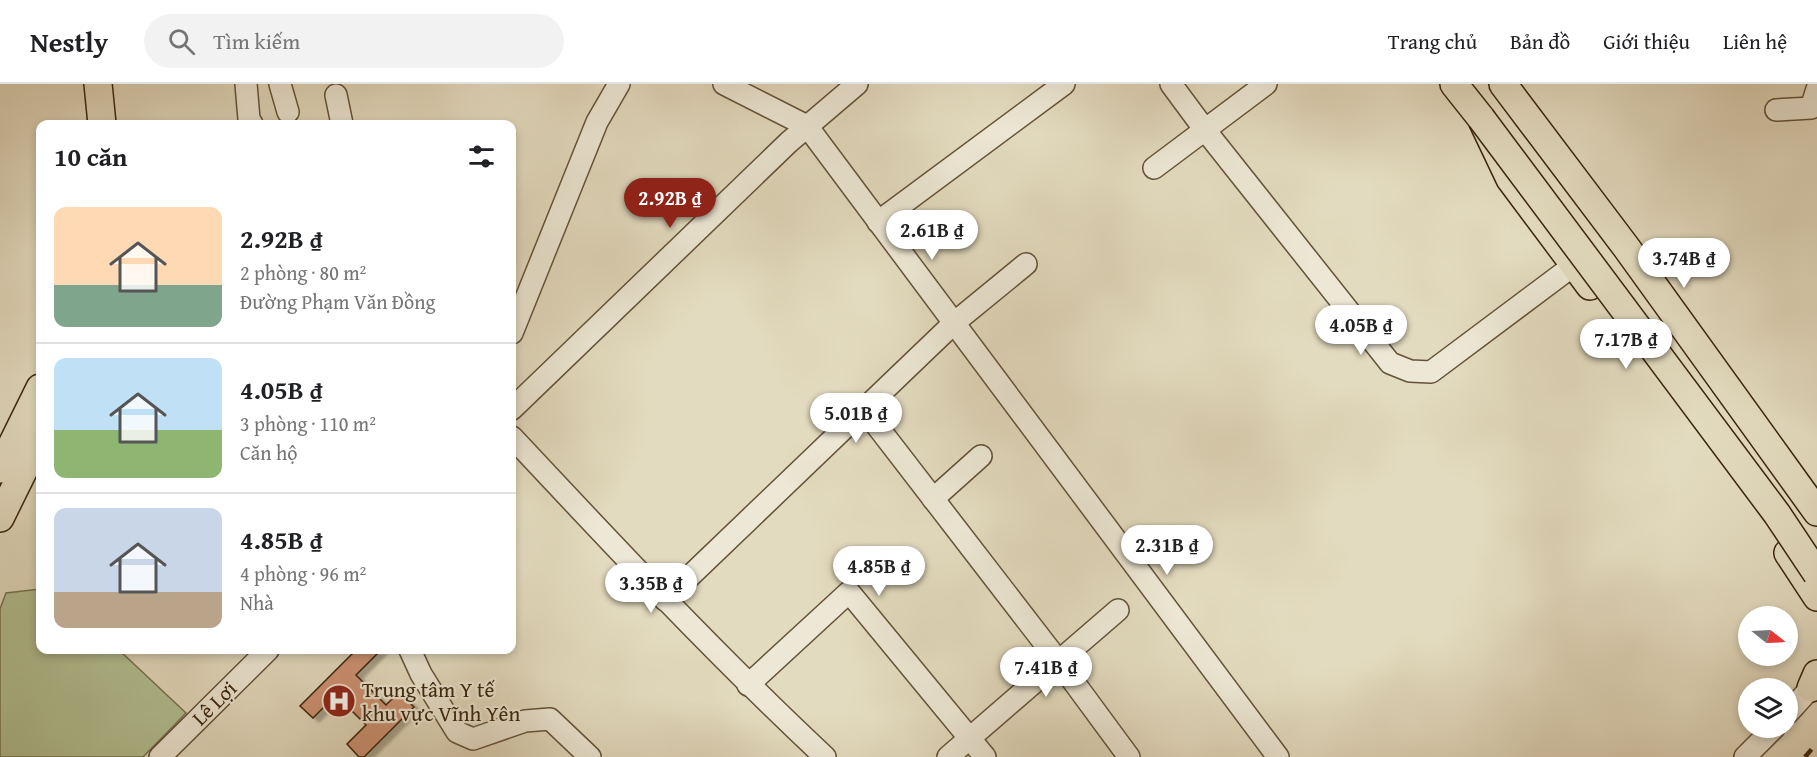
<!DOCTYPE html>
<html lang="vi">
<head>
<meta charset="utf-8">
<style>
	body { margin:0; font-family:"Gentium Book Plus",serif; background:#f2f2f2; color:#202124; height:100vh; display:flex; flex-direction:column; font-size:22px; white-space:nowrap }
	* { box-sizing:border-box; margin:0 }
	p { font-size:20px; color:#757577 }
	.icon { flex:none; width:33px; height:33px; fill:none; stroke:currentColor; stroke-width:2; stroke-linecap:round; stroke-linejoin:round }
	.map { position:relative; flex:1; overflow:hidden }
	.details { position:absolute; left:36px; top:36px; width:480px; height:534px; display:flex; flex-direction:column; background:#fff; border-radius:12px; box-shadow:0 3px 9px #0003 }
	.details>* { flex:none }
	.needle { width:39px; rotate:108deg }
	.buttons { position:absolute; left:1738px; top:522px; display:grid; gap:12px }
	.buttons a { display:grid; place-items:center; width:60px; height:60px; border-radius:50%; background:#fff; box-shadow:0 3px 9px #0003; font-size:30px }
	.price { position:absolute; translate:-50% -51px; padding:0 14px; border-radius:21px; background:#fff; color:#222; font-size:20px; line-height:39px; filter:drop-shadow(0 2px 3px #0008) }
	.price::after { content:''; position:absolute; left:50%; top:36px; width:18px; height:14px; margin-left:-9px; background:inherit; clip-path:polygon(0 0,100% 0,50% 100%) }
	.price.active { background:#8f2418; color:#fff }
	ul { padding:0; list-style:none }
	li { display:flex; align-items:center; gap:18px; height:150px; padding:0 18px }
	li+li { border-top:2px solid #e0e0e0 }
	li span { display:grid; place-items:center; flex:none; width:168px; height:120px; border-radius:12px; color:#555 }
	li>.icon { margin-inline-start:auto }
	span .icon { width:72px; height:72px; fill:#fffc; stroke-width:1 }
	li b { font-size:26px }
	h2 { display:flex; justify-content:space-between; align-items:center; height:72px; padding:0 18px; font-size:26px }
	header { display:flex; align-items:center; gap:36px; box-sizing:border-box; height:84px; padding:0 30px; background:#fff; border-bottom:2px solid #e0e0e0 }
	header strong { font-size:28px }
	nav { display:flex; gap:33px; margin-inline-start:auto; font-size:21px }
	.search { width:420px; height:54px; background:#f2f2f2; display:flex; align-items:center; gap:15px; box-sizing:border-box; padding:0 21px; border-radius:33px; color:#757577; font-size:22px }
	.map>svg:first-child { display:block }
	.green { fill:#b2c093; stroke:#767250; stroke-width:1.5 }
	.building { fill:#ce9374; stroke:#39240c; stroke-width:1.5; filter:url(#shadow) }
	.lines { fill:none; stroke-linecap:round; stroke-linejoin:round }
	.minor-casing { stroke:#645239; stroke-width:24 }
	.major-casing { stroke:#39240c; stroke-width:30 }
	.minor { stroke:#ede8d5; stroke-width:21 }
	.major { stroke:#e3dbbf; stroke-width:27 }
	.rail { stroke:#39240c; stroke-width:4.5; stroke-dasharray:10 10; stroke-linecap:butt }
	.major-bridge-casing { stroke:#39240c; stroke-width:30; stroke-linecap:butt }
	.major-bridge { stroke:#e3dbbf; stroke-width:27 }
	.labels { text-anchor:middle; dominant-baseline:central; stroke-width:4.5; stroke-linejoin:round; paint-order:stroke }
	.poi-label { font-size:21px; fill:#39240c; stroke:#ede8d5; text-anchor:start }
	.street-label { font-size:21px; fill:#39240c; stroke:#ede8d5 }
</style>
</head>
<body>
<header>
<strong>Nestly</strong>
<div class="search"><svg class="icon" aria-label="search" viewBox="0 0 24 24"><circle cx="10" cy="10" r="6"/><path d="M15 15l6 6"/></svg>Tìm kiếm</div>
<nav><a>Trang chủ</a><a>Bản đồ</a><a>Giới thiệu</a><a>Liên hệ</a></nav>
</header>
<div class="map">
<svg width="1817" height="673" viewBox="0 0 1817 673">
	<defs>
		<filter id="shadow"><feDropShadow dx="6" dy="4" stdDeviation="1.5" flood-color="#0004"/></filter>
	</defs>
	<rect width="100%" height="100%" fill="#e3dbbf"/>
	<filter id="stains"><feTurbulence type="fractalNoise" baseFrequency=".00333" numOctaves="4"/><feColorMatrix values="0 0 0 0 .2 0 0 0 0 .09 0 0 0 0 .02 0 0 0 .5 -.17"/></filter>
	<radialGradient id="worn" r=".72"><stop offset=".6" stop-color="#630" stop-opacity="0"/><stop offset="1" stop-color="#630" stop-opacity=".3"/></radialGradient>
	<!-- green -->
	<path class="green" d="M40 505V566H119L186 629 143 673H0V525L6 509Z"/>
	<!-- building -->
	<path class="building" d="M356 566H381L356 591 386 621 399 608 414 623 364 673H359L347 660 366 641 336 611 313 634 300 622Z"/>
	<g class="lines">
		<!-- minor casing -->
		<g class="minor-casing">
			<g id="minor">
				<path d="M246 0 249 35 252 40"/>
				<path d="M280 0 288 28"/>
				<path d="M724 0 807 42 1278 673"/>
				<path d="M1171 0 1205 46 1390 279 1410 287 1431 288 1574 181"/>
				<path d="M336 11 342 40"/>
				<path d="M1776 26 1811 24 1817 5"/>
				<path d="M1154 84 1266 0"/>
				<path d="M878 138 1064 0"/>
				<path d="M512 249 597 38 619 0"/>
				<path d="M512 325 789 58 857 0"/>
				<path d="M864 325 1059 578 1129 673"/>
				<path d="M512 353C614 462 716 571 825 673"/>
				<path d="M933 415 981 372"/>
				<path d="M665 516 954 239 1026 180"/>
				<path d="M410 566 421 590 457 648 473 655 525 637 550 635 590 673"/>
				<path d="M748 601 849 508 985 673"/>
				<path d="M1788 629 1817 597"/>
				<path d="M160 673 268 566"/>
				<path d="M948 673 1118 526"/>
				<path d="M1745 673 1774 644"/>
			</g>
		</g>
		<!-- major casing -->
		<g class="major-casing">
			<g id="major">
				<path d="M98 0 102 40"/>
				<path d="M1454 0 1481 34 1510 95 1590 202"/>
				<path d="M1503 0 1626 163 1817 428"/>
				<path d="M0 385 40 304"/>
				<path d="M0 434 40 353"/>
				<path d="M1788 469 1817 513"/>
				<path d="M1811 604 1817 590"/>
			</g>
		</g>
		<!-- minor -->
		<use href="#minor" class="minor"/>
		<!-- major -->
		<use href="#major" class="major"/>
		<!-- rail -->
		<path class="rail" d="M1805 673 1817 659"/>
		<!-- major-bridge casing -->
		<g class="major-bridge-casing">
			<path id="major-bridge" d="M1481 34 1777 430 1817 490"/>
		</g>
		<!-- major-bridge -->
		<use href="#major-bridge" class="major-bridge"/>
	</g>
	<!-- icons -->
	<defs>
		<g id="hospital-disc" transform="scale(1.725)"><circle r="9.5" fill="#8f2418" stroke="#ede8d5"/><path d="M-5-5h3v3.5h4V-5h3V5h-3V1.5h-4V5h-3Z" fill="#fff"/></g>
	</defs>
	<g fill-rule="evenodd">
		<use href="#hospital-disc" x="339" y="617"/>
	</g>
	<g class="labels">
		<!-- poi labels -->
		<g class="poi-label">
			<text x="362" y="605">Trung tâm Y tế<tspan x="362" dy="24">khu vực Vĩnh Yên</tspan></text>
		</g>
		<!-- street labels -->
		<g class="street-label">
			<text transform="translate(214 619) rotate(-45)">Lê Lợi</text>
		</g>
	</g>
	<rect width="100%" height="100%" filter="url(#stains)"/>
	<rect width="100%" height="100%" fill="url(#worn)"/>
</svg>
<div class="buttons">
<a><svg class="needle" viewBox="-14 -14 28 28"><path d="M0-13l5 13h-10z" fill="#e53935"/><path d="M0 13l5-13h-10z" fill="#757577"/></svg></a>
<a><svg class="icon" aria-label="layers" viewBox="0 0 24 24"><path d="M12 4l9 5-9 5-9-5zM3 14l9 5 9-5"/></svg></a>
</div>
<b class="price active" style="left:670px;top:145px">2.92B ₫</b>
<b class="price" style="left:932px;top:177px">2.61B ₫</b>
<b class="price" style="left:1684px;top:205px">3.74B ₫</b>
<b class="price" style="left:1361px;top:272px">4.05B ₫</b>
<b class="price" style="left:1626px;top:286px">7.17B ₫</b>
<b class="price" style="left:856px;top:360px">5.01B ₫</b>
<b class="price" style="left:1167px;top:492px">2.31B ₫</b>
<b class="price" style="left:879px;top:513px">4.85B ₫</b>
<b class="price" style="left:651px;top:530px">3.35B ₫</b>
<b class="price" style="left:1046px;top:614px">7.41B ₫</b>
<section class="details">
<h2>10 căn<svg class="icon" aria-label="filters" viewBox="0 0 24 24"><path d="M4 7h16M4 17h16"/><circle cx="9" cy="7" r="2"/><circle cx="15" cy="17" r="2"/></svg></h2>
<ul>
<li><span style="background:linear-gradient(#ffd9b3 65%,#7fa58c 0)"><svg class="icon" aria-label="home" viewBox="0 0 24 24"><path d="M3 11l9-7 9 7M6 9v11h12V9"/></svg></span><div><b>2.92B ₫</b><p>2 phòng · 80 m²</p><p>Đường Phạm Văn Đồng</p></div></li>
<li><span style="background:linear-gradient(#bfe0f5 60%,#8fb573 0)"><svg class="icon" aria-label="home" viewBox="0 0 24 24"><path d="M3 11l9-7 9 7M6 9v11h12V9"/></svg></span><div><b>4.05B ₫</b><p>3 phòng · 110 m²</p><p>Căn hộ</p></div></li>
<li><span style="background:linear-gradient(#c9d6e8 70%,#b9a48a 0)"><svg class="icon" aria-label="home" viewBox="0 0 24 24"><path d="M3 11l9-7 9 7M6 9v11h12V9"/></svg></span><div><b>4.85B ₫</b><p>4 phòng · 96 m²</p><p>Nhà</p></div></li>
</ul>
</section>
</div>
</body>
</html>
